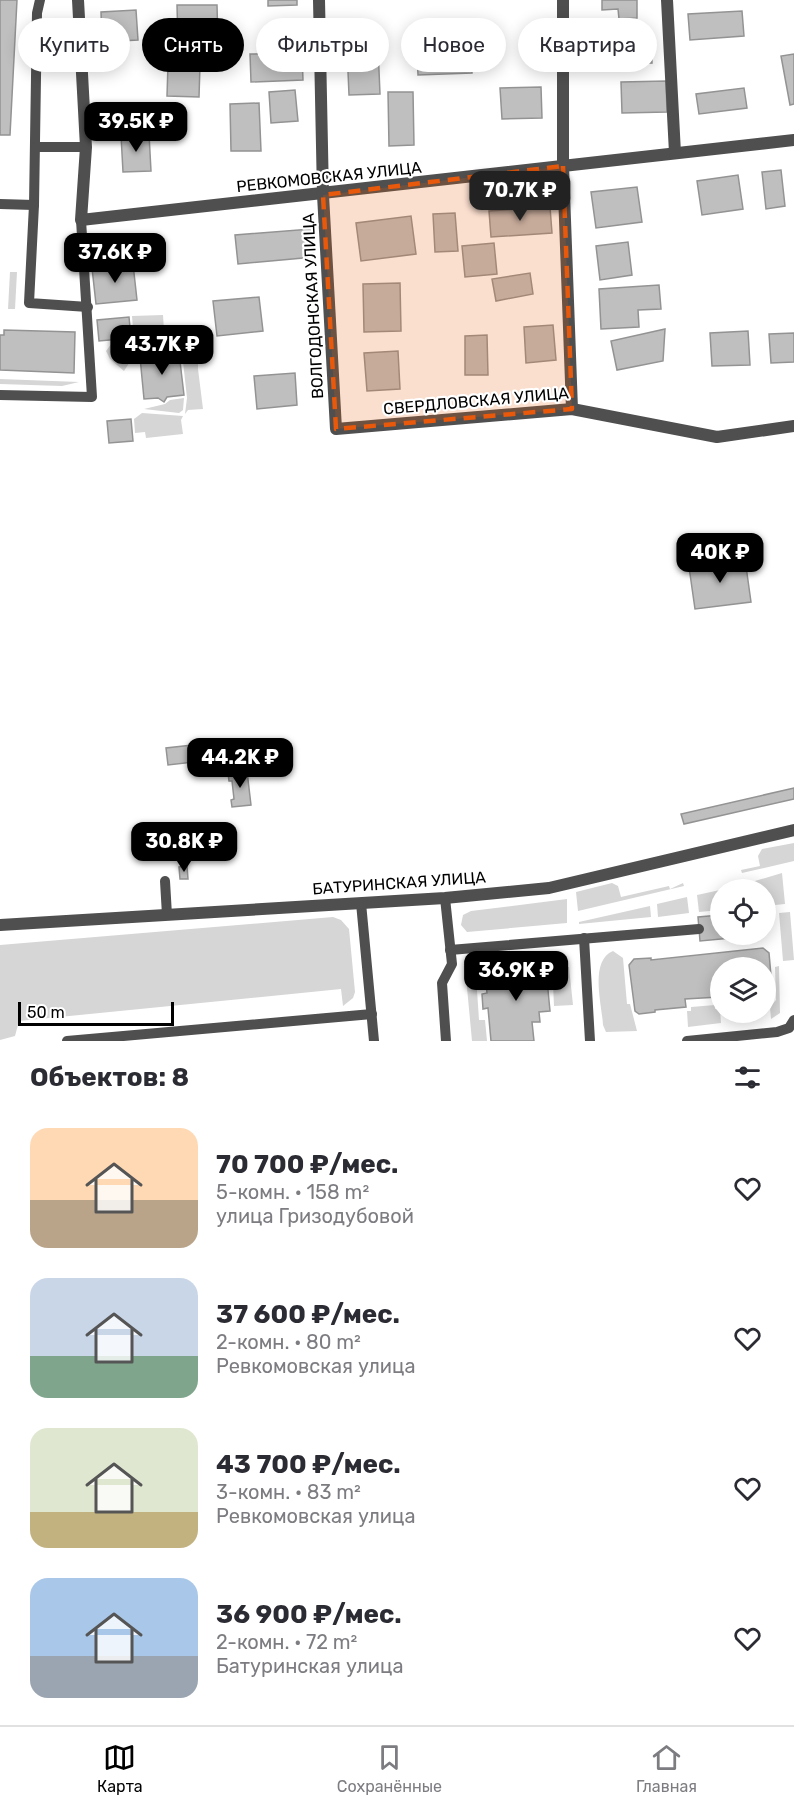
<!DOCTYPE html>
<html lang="ru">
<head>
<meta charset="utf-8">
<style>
	body { margin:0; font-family:Rubik,sans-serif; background:#f7f7f7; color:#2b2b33; height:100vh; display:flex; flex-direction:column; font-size:22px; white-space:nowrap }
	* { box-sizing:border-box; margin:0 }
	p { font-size:20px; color:#7c7c81 }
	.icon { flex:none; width:33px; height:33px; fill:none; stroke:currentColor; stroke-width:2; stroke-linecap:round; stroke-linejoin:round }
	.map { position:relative; height:1041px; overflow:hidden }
	.drawer { display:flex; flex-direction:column; background:#fff; flex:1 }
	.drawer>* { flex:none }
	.guide { position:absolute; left:18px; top:18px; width:759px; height:54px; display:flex; gap:12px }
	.controls { position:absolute; left:710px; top:879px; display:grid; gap:12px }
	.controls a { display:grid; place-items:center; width:66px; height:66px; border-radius:50%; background:#fff; box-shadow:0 3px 15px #0003; font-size:30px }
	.scale { position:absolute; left:18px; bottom:15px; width:156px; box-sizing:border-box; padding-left:6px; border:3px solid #000; border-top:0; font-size:16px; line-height:21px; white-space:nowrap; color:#000; -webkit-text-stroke:4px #fff; paint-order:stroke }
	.price { position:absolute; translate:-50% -51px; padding:0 14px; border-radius:12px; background:#000; color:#fff; font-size:20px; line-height:39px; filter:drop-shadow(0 2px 3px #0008) }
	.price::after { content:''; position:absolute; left:50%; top:36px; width:18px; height:14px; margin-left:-9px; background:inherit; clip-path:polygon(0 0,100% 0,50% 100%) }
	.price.on { background:#222; color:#fff }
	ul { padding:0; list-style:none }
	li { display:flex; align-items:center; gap:18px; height:150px; padding:0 30px }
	li span { display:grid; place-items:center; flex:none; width:168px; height:120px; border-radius:18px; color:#555 }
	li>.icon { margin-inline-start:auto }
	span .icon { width:72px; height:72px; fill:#fffc; stroke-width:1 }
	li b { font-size:26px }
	h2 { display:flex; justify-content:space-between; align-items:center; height:72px; padding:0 30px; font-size:26px }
	.chip { padding:0 21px; border-radius:27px; background:#fff; box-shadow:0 3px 15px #0003; font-size:21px; line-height:54px }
	.chip.on { background:#000; color:#fff }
	.dock { display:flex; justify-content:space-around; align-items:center; height:84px; border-top:2px solid #e1e1e2; background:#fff; font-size:16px; color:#7c7c81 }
	.dock a { display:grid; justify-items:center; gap:3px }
	.dock .on { color:#000 }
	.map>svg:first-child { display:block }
	.green { fill:#d6d6d6 }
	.building { fill:#bfbfbf; stroke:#939393; stroke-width:1.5 }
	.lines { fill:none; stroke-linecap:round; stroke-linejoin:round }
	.lane { stroke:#4f4f4f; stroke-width:10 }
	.street { stroke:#4f4f4f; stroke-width:12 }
	.marked { fill:#e8590c; fill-opacity:0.2; stroke:#e8590c; stroke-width:4.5; stroke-dasharray:12 8; stroke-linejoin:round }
	.labels { text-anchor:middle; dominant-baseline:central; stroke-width:4.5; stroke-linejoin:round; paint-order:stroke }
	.street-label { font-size:16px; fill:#000; stroke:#fff }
</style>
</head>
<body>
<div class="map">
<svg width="794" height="1041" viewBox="0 0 794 1041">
	<rect width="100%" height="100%" fill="#fff"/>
	<!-- green -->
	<g class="green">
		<path d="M10 272H17L15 309H8Z"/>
		<path d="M163 315 164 330 171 335H176L177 344 170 345C161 338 145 335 133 329L132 316Z"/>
		<path d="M198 333V369L203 409 188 410 185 414 187 398 180 334Z"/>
		<path d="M131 341V360L124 371 110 359 106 351 112 343Z"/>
		<path d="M0 379 79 382 62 386 0 384Z"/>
		<path d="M184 398 183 410 179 413 144 409 165 404 170 400Z"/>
		<path d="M142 413 183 416 181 420 183 434 146 438 145 432 135 433 134 419Z"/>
		<path d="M794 843V861L742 873 741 870 760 866 758 856 762 849Z"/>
		<path d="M782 873 785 904 765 906V890L745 889V884Z"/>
		<path d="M612 883 618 886 621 897 669 886 670 889 683 883 684 886 578 911 576 892Z"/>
		<path d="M720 890V910L699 912 697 895Z"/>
		<path d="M687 897 689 913 658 917 657 904Z"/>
		<path d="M567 899V923L467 932 461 925 463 915 471 911Z"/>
		<path d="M650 906 651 917 579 924V922Z"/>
		<path d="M790 912 794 960 783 961 779 913Z"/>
		<path d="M333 917 341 920 349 929 355 992 353 998 343 1006 341 989 19 1021 15 1036 0 1040V945Z"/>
		<path d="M613 951 623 958 627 1004H630L637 1031 606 1032 603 1025C602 1005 589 961 613 951Z"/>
		<path d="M497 960V969L480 970 482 989 477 990 479 1020H485L487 1041H472L466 977C473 963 482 962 497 960Z"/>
		<path d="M779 966 780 1013 771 1019 770 1007 776 1000 775 967Z"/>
		<path d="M569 967 573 1005 554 1006 553 984 557 983 556 968Z"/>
		<path d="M715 1005V1009H720L721 1023 688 1027 687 1011H691V1007Z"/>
	</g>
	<!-- building -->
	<g class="building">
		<path d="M0 0H17L10 135H0Z"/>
		<path d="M268 0H297V5L268 6Z"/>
		<path d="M602 0H637V18L619 19 618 9 602 10Z"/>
		<path d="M177 5H217L218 43H178Z"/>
		<path d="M136 10 138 40 102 42 101 12Z"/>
		<path d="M742 11 744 36 690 40 688 14Z"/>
		<path d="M471 29 472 73 418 75 416 31Z"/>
		<path d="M651 32 652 63 606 64 605 34Z"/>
		<path d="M378 47 380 94 349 95 347 48Z"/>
		<path d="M302 53 303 80 251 82 250 54Z"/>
		<path d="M794 54V104L790 105 781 56Z"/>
		<path d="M168 64 200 65 199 97 167 96Z"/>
		<path d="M666 81 667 112 622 113 621 82Z"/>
		<path d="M541 87 542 118 502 119 500 88Z"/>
		<path d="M744 88 747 108 699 114 696 94Z"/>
		<path d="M295 90 298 121 271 123 269 92Z"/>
		<path d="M388 92H413L414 145 389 146Z"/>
		<path d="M259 103 261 151H231L230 104Z"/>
		<path d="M149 134 151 171 123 172 121 135Z"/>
		<path d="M781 170 785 206 766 209 762 172Z"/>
		<path d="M738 175 743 209 702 215 697 181Z"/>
		<path d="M637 187 642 222 596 228 591 192Z"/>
		<path d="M550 207 552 233 491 237 489 211Z"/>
		<path d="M455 213 458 251 435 252 433 214Z"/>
		<path d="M411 216 416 254 361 261 356 223Z"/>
		<path d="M311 229 314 257 238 264 235 235Z"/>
		<path d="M628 242 632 275 600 280 596 246Z"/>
		<path d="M494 243 497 274 465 277 462 246Z"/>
		<path d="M133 264 137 300 96 304 92 268Z"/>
		<path d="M530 273 533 294 496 301 492 279Z"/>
		<path d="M400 283 401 331 364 332 363 284Z"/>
		<path d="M659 285 661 309 638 310 639 327 601 329 599 289Z"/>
		<path d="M259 297 263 331 217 336 213 301Z"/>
		<path d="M129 317 131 338 99 341 97 320Z"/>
		<path d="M553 325 556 360 526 363 524 327Z"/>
		<path d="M665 329 663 361 617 370 611 341Z"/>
		<path d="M4 330 75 332 74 373 0 370V335H4Z"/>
		<path d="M748 331 750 365 712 366 710 333Z"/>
		<path d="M794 333V362L771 363 769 334Z"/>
		<path d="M487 335 488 375H465V336Z"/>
		<path d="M158 350 163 355 179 353 184 395 167 397 164 402 158 398 144 399 140 357 153 356Z"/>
		<path d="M398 351 400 389 367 391 364 353Z"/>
		<path d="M295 373 297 405 257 409 254 376Z"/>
		<path d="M131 419 133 441 109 443 107 421Z"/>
		<path d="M745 559 751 602 695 609 689 567Z"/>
		<path d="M210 743 211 760 168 765 166 748Z"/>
		<path d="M238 743 239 754 229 755 228 744Z"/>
		<path d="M247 771 251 805 232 807 231 800 234 799 232 781H229L228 773Z"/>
		<path d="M794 788V799L684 824 681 814Z"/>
		<path d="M187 866 188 879H180L179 867Z"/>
		<path d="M720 915V934L764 935 700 941 698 917Z"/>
		<path d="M763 948 769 953 772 987H770L771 999 768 1002H765V968H720V1004L719 997 685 999 686 1007 655 1010V1012L639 1014 635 1011 629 965 634 959 651 958V960Z"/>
		<path d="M527 962 528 971 546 969 550 1011 539 1012 540 1022H532L534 1041H491L488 1008 483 1009 482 994 487 993 485 975 504 973 503 964Z"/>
	</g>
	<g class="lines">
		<!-- lane -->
		<g class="lane">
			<path d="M40 0 37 13 34 205 29 303 88 307"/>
			<path d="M36 147H86"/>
			<path d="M0 204 34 205"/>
			<path d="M0 395 92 397 81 220"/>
			<path d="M165 881 167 915"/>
			<path d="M445 898 452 964 442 983 446 1041"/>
			<path d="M361 903 374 1041"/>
			<path d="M584 938 590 1041"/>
			<path d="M450 950 699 929"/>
			<path d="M67 1041 372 1014"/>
			<path d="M687 1041 777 1032 789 1028 794 1020"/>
		</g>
		<!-- street -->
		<g class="street">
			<path d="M78 0 86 147 81 220 794 140"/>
			<path d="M319 0 323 195 336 429 572 409 717 437 794 426"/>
			<path d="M563 0V166L572 409"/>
			<path d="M667 0 675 153"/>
			<path d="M0 925 445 898 549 888 794 830"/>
		</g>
	</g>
	<!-- marked area -->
	<path class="marked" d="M563 166 572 409 336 429 323 195Z"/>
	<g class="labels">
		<!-- street labels -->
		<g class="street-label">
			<text transform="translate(329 177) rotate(-6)">РЕВКОМОВСКАЯ УЛИЦА</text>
			<text transform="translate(313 306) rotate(-93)">ВОЛГОДОНСКАЯ УЛИЦА</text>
			<text transform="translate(476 401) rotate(-5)">СВЕРДЛОВСКАЯ УЛИЦА</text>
			<text transform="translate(399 883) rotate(-4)">БАТУРИНСКАЯ УЛИЦА</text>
		</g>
	</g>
</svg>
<div class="controls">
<a><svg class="icon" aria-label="locate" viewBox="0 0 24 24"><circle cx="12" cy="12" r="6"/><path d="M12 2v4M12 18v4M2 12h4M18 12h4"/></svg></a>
<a><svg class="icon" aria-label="layers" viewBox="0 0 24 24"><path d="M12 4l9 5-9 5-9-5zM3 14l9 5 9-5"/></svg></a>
</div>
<div class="scale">50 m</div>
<b class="price" style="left:136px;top:153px">39.5K ₽</b>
<b class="price on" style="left:520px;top:222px">70.7K ₽</b>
<b class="price" style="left:115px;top:284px">37.6K ₽</b>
<b class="price" style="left:162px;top:376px">43.7K ₽</b>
<b class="price" style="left:720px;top:584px">40K ₽</b>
<b class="price" style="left:240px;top:789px">44.2K ₽</b>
<b class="price" style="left:184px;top:873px">30.8K ₽</b>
<b class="price" style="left:516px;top:1002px">36.9K ₽</b>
<div class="guide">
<a class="chip">Купить</a>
<a class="chip on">Снять</a>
<a class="chip">Фильтры</a>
<a class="chip">Новое</a>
<a class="chip">Квартира</a>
</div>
</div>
<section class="drawer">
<h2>Объектов: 8<svg class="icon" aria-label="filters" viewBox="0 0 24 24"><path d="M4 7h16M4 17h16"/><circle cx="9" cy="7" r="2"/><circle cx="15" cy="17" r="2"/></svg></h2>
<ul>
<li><span style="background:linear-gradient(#ffd9b3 60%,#b9a48a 0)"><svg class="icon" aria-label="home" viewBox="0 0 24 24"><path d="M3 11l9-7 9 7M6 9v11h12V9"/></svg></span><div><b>70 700 ₽/мес.</b><p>5-комн. · 158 m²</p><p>улица Гризодубовой</p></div><svg class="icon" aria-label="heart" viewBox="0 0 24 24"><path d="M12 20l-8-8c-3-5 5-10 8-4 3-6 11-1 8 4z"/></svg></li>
<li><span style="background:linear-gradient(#c9d6e8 65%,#7fa58c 0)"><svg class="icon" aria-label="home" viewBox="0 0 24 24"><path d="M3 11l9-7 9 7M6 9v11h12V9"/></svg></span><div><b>37 600 ₽/мес.</b><p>2-комн. · 80 m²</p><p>Ревкомовская улица</p></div><svg class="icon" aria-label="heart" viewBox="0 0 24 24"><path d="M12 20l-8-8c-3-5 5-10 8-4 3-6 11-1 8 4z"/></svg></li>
<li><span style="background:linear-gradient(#dfe7d0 70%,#c2b280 0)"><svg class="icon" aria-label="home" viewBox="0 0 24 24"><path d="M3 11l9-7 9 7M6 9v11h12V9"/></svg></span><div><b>43 700 ₽/мес.</b><p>3-комн. · 83 m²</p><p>Ревкомовская улица</p></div><svg class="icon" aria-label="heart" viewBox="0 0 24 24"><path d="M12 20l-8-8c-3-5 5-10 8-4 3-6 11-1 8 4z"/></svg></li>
<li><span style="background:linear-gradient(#a9c7e8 65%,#9aa5b1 0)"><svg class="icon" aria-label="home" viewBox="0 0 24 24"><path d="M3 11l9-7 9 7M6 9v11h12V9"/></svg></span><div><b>36 900 ₽/мес.</b><p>2-комн. · 72 m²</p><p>Батуринская улица</p></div><svg class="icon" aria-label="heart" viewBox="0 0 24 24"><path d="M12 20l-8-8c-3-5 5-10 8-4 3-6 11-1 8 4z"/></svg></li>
</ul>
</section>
<nav class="dock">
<a class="on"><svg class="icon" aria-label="map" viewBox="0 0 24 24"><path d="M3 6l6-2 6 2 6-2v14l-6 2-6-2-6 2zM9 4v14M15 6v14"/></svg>Карта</a>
<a><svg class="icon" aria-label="saved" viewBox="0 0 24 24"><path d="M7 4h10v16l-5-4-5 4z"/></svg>Сохранённые</a>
<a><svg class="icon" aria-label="home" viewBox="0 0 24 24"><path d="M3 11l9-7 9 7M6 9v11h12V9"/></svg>Главная</a>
</nav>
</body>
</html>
